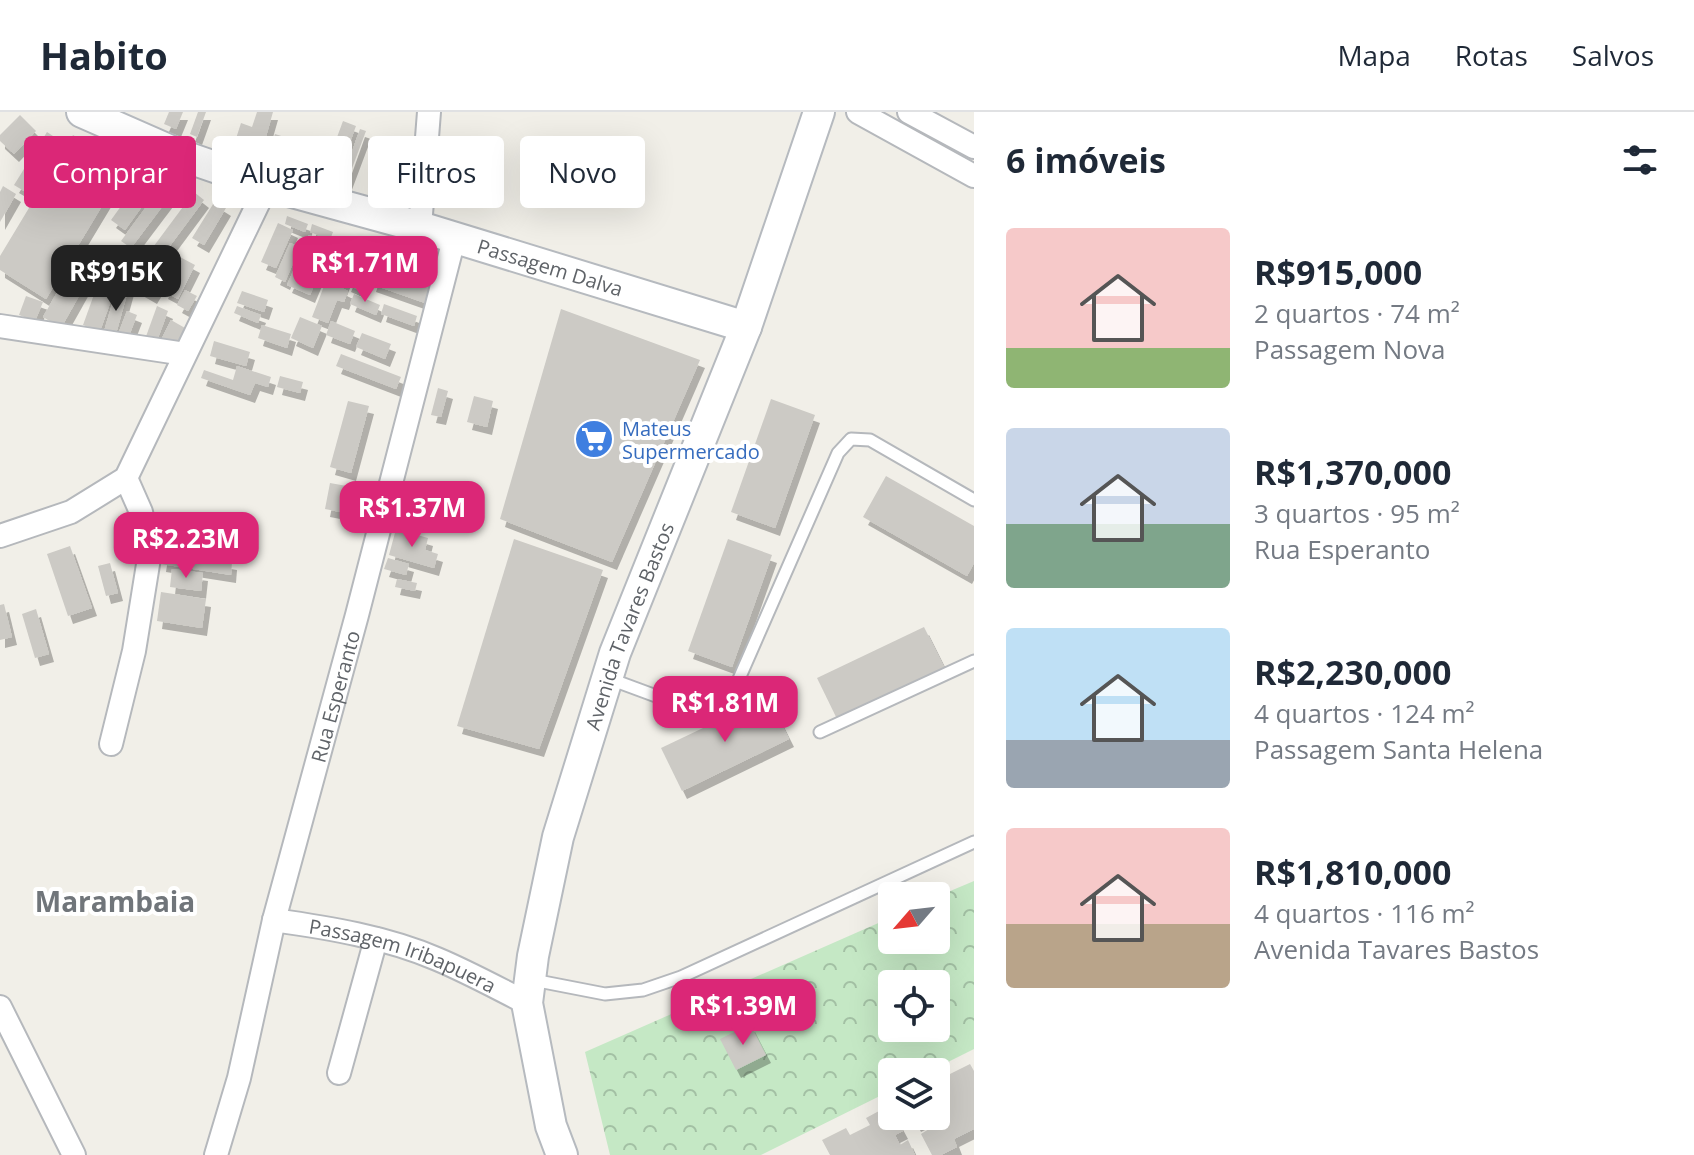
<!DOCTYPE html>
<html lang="pt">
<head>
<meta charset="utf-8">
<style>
	body { margin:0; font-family:"Open Sans",sans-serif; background:#f2f2f3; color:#1f2937; height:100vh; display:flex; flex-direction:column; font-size:30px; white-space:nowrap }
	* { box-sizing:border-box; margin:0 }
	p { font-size:26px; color:#747a83 }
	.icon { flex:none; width:44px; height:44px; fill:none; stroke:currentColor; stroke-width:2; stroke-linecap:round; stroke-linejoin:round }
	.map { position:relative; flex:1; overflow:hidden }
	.details { display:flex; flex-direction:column; background:#fff; width:720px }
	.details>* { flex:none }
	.top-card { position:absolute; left:24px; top:24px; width:760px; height:72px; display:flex; gap:16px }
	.needle { width:52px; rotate:242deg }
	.controls { position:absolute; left:878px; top:770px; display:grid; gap:16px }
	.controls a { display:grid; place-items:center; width:72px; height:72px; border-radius:8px; background:#fff; box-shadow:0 8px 32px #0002; font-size:40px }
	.price { position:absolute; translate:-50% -68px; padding:0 18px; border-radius:16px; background:#db2777; color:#fff; font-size:26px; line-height:52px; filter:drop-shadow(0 2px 4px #0008) }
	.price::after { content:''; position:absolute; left:50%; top:48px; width:24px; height:18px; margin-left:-12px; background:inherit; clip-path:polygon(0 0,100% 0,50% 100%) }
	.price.active { background:#222; color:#fff }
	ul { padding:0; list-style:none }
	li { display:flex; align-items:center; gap:24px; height:200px; padding:0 32px }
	li span { display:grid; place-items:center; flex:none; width:224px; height:160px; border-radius:8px; color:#555 }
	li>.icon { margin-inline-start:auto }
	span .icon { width:96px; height:96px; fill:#fffc; stroke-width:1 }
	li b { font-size:34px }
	h2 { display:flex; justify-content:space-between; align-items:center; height:96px; padding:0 32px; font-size:34px }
	.pill { padding:0 28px; border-radius:8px; background:#fff; box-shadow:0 8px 32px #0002; font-size:28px; line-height:72px }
	.pill.active { background:#db2777; color:#fff }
	header { display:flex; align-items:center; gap:48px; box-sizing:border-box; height:112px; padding:0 40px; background:#fff; border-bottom:2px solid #e0e1e3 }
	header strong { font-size:38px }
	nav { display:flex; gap:44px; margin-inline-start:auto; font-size:28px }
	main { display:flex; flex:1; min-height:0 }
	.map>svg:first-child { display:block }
	.forest { fill:url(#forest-crowns); fill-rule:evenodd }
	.building { fill:#cccac5; filter:url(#shadow) }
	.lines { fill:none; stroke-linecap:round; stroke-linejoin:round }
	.lane-casing { stroke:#b5b8bc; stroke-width:15 }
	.street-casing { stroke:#b5b8bc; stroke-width:26 }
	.secondary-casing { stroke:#b6babf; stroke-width:34 }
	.lane { stroke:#fff; stroke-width:11 }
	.street { stroke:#fff; stroke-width:22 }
	.secondary { stroke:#fff; stroke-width:30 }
	.labels { text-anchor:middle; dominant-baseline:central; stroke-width:8; stroke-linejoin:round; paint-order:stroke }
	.street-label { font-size:20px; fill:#5f6368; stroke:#fff }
	.shop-label { font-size:20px; fill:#366cbe; stroke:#fff; text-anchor:start }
	.district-label { font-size:28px; font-weight:bold; fill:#70757a; stroke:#fff }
</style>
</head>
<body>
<header>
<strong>Habito</strong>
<nav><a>Mapa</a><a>Rotas</a><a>Salvos</a></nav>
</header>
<main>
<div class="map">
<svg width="974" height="1043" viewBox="0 0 974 1043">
	<defs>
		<pattern id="forest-crowns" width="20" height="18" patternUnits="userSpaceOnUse" patternTransform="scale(2)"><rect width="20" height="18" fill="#c5e8c5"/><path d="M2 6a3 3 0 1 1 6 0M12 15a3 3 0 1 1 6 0" fill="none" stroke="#a3c0a4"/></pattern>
		<filter id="shadow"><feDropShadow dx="5" dy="8" stdDeviation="0" flood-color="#0004"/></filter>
	</defs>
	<rect width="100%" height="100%" fill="#f1efe8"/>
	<!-- forest -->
	<path class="forest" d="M974 769V937L928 960H892V978L761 1043H610L585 940 892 805V828H936V785ZM892 872H936V916H892Z"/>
	<!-- building -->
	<g class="building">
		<path d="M169 0H183L176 17 164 12Z"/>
		<path d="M198 0H206L197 25 190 22Z"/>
		<path d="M257 0H273L261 42 246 38 250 20 243 43 232 39 241 11 252 15Z"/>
		<path d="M20 3 36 19 14 42 0 29V23Z"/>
		<path d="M343 9 356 14 335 71 322 66Z"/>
		<path d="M360 17 366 19 345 75 340 73Z"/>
		<path d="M47 20 62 30 29 82 14 73Z"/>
		<path d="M275 22 300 30 293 52 268 44Z"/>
		<path d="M73 23 96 36 78 66 108 84 46 187 0 158V144Z"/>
		<path d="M304 31 320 37 310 66 294 60Z"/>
		<path d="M106 46 123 56 108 81 92 71Z"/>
		<path d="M145 61 159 71 125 118 111 108Z"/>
		<path d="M169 64 180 71 131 136 121 129Z"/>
		<path d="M3 74 16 82 0 110V80Z"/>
		<path d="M194 80 204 88 155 154 145 146Z"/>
		<path d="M215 89 226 96 204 133 192 126Z"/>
		<path d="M287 104 308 112 305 120 285 112Z"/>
		<path d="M278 111 293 118 276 156 261 150Z"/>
		<path d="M312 112 333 120 330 128 310 120Z"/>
		<path d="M309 123 331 133 310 183 287 173Z"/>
		<path d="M290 131 300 135 285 170 275 165Z"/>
		<path d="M340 133 356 140 342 176 348 179 344 190 337 188 328 211 312 205Z"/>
		<path d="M113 135 128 147 112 169 97 157Z"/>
		<path d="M382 139 436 158 425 191 371 172Z"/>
		<path d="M180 145 195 153 178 187 163 179Z"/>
		<path d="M76 147 94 157 61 216 43 205Z"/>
		<path d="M355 151 370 159 361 179 346 172Z"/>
		<path d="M141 156 161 169 152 184 131 172Z"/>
		<path d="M100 166 117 172 100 219 83 213Z"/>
		<path d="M118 172 129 175 114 229 102 226Z"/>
		<path d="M185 178 197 184 188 199 177 193Z"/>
		<path d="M242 179 268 188 264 200 237 191Z"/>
		<path d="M354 182 380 193 376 203 350 192Z"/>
		<path d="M26 184 43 190 35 209 19 203Z"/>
		<path d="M384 192 417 204 414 214 381 202Z"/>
		<path d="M157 194 168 199 155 234 144 230Z"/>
		<path d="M237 194 261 203 258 211 234 201Z"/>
		<path d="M561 197 700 248 612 450 500 407Z"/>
		<path d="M127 199 137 203 127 229 117 225Z"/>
		<path d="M300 205 322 214 313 236 291 226Z"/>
		<path d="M171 208 185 216 176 234 162 226Z"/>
		<path d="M331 209 355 219 350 232 326 223Z"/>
		<path d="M262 213 291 222 287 236 258 226Z"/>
		<path d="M362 221 391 232 385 247 356 235Z"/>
		<path d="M214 229 250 240 246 254 210 244Z"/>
		<path d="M341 242 401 265 396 277 336 254Z"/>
		<path d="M237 254 271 265 268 275 255 271 250 283 201 266 204 258 233 268Z"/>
		<path d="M280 264 303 270 300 281 277 275Z"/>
		<path d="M438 276 448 279 441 305 431 303Z"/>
		<path d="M474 284 493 289 487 315 467 310Z"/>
		<path d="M771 287 815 303 775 416 731 400Z"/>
		<path d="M348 289 369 294 351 361 330 355Z"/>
		<path d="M886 364 974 414V451L967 464 863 405Z"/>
		<path d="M330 371 369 378 366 390 352 389 369 392 366 405 325 397Z"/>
		<path d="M396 417 428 426 425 438 438 442 434 456 389 443Z"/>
		<path d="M514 427 603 458 539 637 457 614Z"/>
		<path d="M728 427 772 443 732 555 688 539Z"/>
		<path d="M70 434 92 496 68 504 47 442Z"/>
		<path d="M163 439 232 450 231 463 161 452Z"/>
		<path d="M388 446 409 452 406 463 384 457Z"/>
		<path d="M110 451 118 481 106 484 98 454Z"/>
		<path d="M172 457 203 461 201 479 170 475Z"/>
		<path d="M397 467 417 471 415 479 395 475Z"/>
		<path d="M161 480 206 487 202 516 157 509Z"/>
		<path d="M4 492 12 525 0 528V493Z"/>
		<path d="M36 497 49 542 35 546 22 502Z"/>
		<path d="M924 515 945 557 838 609 817 566Z"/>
		<path d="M768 585 789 627 682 679 661 636Z"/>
		<path d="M750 912 766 943 736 958 720 927Z"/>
		<path d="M970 952 974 959V1017L954 1027 957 1035 941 1043H932L921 1022 929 1017 924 1008 916 1012 912 1004H936V979L950 972 946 964Z"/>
		<path d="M890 993 892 1004H895L903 1019 895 1023 900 1033 908 1028 915 1043H830L822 1028 846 1016 850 1023 870 1013 866 1006Z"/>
	</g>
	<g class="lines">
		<!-- lane casing -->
		<g class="lane-casing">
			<g id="lane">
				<path d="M610 567 702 601 718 600 728 592 838 341 851 327 870 328 974 388"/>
				<path d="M820 620 974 549"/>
				<path d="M533 868 605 882 643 878 681 865 974 730"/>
			</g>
		</g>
		<!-- street casing -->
		<g class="street-casing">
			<g id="street">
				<path d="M858 0 974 64"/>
				<path d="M909 0 974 35"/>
				<path d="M420 115 429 0"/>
				<path d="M0 214 185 242"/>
				<path d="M0 424 71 400 126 366 267 73"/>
				<path d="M111 632 134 539 150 440 141 400 126 366"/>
				<path id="s1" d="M274 808C329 816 386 825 437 847 468 860 497 876 527 891"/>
				<path d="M0 895 74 1043"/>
				<path d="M339 961 376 827"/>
				<path id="s2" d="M216 1043 239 966 274 808 357 503 454 127"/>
			</g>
		</g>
		<!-- secondary casing -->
		<g class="secondary-casing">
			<g id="secondary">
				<path id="s3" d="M82 0 180 43 267 73 420 115 746 215"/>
				<path id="s4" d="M562 1043 551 1014 527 891 533 844 558 725 615 541 746 215 819 0"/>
			</g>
		</g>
		<!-- lane -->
		<use href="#lane" class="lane"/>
		<!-- street -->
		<use href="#street" class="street"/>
		<!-- secondary -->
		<use href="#secondary" class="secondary"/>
	</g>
	<!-- icons -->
	<defs>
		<g id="supermarket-disc" transform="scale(2)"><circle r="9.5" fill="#3f7fe0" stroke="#fff"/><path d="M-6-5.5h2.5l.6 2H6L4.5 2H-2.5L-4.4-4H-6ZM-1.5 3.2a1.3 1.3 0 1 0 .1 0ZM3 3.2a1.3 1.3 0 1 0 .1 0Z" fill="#fff"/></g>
	</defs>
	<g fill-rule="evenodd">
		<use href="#supermarket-disc" x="594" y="327"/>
	</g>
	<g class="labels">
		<!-- street labels -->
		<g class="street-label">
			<text stroke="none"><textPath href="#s3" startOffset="494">Passagem Dalva</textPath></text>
			<text stroke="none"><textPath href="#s4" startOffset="548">Avenida Tavares Bastos</textPath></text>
			<text stroke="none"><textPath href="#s2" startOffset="474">Rua Esperanto</textPath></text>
			<text stroke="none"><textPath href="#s1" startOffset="134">Passagem Iribapuera</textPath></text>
		</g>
		<!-- shop labels -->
		<g class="shop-label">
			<text x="622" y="316">Mateus<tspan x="622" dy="23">Supermercado</tspan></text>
		</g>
		<!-- district labels -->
		<g class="district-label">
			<text x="115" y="789">Marambaia</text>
		</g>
	</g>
</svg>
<div class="controls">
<a><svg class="needle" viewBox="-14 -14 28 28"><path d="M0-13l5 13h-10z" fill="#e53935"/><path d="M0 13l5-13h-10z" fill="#747a83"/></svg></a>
<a><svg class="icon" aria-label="locate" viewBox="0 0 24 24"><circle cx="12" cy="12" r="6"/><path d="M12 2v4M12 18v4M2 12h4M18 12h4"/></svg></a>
<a><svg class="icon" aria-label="layers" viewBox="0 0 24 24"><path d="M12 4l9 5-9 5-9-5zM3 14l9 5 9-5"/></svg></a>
</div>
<b class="price" style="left:365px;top:192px">R$1.71M</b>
<b class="price active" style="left:116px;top:201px">R$915K</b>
<b class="price" style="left:412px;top:437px">R$1.37M</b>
<b class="price" style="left:186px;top:468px">R$2.23M</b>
<b class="price" style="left:725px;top:632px">R$1.81M</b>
<b class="price" style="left:743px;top:935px">R$1.39M</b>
<div class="top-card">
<a class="pill active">Comprar</a>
<a class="pill">Alugar</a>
<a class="pill">Filtros</a>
<a class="pill">Novo</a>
</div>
</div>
<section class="details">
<h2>6 imóveis<svg class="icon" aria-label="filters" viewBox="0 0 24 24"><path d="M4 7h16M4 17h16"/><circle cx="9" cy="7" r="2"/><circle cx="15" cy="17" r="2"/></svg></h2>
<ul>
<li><span style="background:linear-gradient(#f6c9c9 75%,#8fb573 0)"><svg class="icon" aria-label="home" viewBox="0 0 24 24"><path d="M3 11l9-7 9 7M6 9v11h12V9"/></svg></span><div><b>R$915,000</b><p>2 quartos · 74 m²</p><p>Passagem Nova</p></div></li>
<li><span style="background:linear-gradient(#c9d6e8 60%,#7fa58c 0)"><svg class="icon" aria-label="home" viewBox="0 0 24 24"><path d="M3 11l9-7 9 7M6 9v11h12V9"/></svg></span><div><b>R$1,370,000</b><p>3 quartos · 95 m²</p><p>Rua Esperanto</p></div></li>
<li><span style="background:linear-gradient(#bfe0f5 70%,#9aa5b1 0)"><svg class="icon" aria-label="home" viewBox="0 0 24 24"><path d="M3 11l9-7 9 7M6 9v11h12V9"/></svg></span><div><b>R$2,230,000</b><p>4 quartos · 124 m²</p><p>Passagem Santa Helena</p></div></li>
<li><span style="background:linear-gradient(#f6c9c9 60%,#b9a48a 0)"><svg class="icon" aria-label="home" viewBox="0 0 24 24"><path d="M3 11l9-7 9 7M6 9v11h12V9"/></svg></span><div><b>R$1,810,000</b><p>4 quartos · 116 m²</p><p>Avenida Tavares Bastos</p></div></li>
</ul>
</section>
</main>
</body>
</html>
